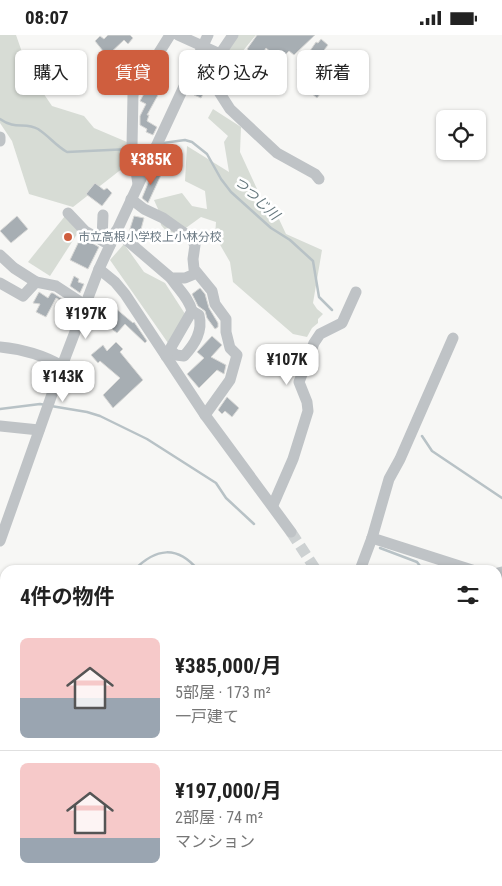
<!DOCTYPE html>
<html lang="ja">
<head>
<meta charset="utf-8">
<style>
	body { margin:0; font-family:"Roboto Condensed","Noto Sans JP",sans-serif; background:#f6f6f6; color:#222; height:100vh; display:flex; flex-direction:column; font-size:19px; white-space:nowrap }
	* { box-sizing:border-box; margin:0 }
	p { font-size:16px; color:#767676 }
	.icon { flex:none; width:28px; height:28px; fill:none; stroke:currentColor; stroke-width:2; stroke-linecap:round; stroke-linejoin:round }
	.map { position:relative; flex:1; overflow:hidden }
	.side { position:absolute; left:0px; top:530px; width:502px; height:321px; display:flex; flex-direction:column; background:#fff; border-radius:15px 15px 0 0; box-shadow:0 1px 4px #0004 }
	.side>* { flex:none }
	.banner { position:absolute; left:15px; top:15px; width:472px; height:45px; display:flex; gap:10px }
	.controls { position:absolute; left:436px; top:75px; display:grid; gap:10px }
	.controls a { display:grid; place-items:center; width:50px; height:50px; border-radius:8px; background:#fff; box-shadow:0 1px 4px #0004; font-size:25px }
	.price { position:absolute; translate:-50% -42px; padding:0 11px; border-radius:10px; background:#fff; color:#222; font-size:16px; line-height:32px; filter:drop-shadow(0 1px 2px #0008) }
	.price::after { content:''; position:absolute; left:50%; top:30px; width:15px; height:11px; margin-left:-8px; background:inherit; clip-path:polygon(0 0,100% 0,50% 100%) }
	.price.current { background:#cf5e3e; color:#fff }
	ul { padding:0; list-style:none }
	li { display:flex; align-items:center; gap:15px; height:125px; padding:0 20px }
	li+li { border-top:1px solid #e0e0e0 }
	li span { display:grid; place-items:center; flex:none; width:140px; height:100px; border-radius:8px; color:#555 }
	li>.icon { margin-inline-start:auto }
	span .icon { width:60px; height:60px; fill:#fffc; stroke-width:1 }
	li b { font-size:21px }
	h2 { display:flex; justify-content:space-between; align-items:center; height:60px; padding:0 20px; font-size:21px }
	.pill { padding:0 18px; border-radius:8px; background:#fff; box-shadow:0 1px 4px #0004; font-size:18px; line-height:45px }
	.pill.current { background:#cf5e3e; color:#fff }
	.status { display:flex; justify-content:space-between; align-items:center; height:35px; padding:0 25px; background:#fff; direction:ltr }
	.status svg { height:14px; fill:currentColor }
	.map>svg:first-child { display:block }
	.green { fill:#d7dcd5 }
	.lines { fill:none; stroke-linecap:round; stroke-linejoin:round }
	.stream { stroke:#b8c2c6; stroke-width:2.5 }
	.river { stroke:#b8c2c6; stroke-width:14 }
	.building { fill:#a7aeb3; stroke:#d9d9d7 }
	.minor-tunnel { stroke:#cdd1d2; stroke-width:11; stroke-dasharray:11 5.5; stroke-linecap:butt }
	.minor { stroke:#bfc3c6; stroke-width:11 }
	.poi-dot { fill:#cf5e3e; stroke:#fff; stroke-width:2 }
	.labels { text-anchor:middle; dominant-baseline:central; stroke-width:5; stroke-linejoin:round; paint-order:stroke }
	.poi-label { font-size:12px; fill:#6a7882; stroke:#fff; text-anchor:start }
	.water-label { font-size:14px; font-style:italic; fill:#66787e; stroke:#fff }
</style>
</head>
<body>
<div class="status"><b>08:07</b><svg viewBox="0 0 49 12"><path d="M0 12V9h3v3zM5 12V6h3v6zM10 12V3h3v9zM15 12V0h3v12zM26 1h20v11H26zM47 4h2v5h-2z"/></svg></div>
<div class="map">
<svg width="502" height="851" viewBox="0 0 502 851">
	<rect width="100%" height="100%" fill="#f7f7f5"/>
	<!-- green -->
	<g class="green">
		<path d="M0 0H16L29 37 52 71 84 81 94 93 127 107 123 133 73 172 29 159 12 106 0 88Z"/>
		<path d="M235 0H256L242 17 264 48 224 33 226 10Z"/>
		<path d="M213 74 241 92 240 117 257 154 250 164 278 182 286 199 322 215 313 268 317 274 323 279 318 284V288L312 293 307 302 293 299 233 247 230 227 215 201 216 187 201 182 172 203 161 190 158 174 154 165 182 158 192 171 207 174 205 156 185 146 187 111 229 137 224 107 228 101 208 83Z"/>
		<path d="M65 181 79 196 50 241 28 227Z"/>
		<path d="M124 209 144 237 165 248 187 282 168 308 110 225Z"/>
	</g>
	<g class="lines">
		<!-- stream -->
		<g class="stream">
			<path d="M0 84C15 95 25 87 38 94 49 101 56 111 67 117L130 114"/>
			<path d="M163 108 185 105 192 107 207 119 221 144 231 157 271 193 290 205 313 226 319 262 332 275"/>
			<path d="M136 113 152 110"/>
			<path d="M51 371 87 377 100 381 147 404 216 448 226 463 254 489"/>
			<path d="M0 374 40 369 46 370"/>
			<path d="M422 401 432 416 502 463"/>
			<path d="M380 513 417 527 423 535"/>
			<path d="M134 535C156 513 177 510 198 535"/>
			<path d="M498 550 502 549"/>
			<path d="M498 831 502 837"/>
		</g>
		<!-- river -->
		<path class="river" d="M0 565 5 566"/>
	</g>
	<!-- building -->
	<g class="building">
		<path d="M108 0H130L133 3 128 9 124 5 107 21 95 6 100 1 104 4Z"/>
		<path d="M257 0H315L294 20 289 16 280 25 266 13 263 18 260 15 255 21 247 14Z"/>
		<path d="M321 4 328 10 314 28 317 30 311 39 313 40 310 44 324 54 317 63 306 54 308 51 299 44 302 40 297 35 316 7 318 8Z"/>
		<path d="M197 41 206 47 207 52 201 63 194 60 195 55H191Z"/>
		<path d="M147 53 158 60 147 80H149L147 86 157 92 153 100 146 97 147 94 140 90V81L146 69 140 66Z"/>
		<path d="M153 136 161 140 148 168 142 163Z"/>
		<path d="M95 148 104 155 107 153 112 158 102 171 86 159Z"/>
		<path d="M17 181 28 194 11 208 0 196Z"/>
		<path d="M134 181 144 183 140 198 129 197Z"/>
		<path d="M81 202 99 212 88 234 70 225Z"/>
		<path d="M74 241 79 244 78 247 84 249 80 258 70 251Z"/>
		<path d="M200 253 205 259 209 273 218 288V292L215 294 207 283 205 276 198 271 192 259Z"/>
		<path d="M39 257 48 263 51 258H53L71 270 56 263 46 282 36 277 40 269 33 268Z"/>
		<path d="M96 266 107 279 114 272 133 288 134 287 147 306 145 308 125 289 117 298 100 285 91 275Z"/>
		<path d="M212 301 222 310 211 322 226 330 224 339 217 335 199 353 187 339 204 323 197 317Z"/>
		<path d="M116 307 123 314 120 317 143 345 113 373 103 360 120 343 100 326 98 328 91 320 103 310 107 316Z"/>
		<path d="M227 362 239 373 232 382 225 376 222 379 218 375Z"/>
	</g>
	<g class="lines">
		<!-- minor-tunnel -->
		<path class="minor-tunnel" d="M291 497 316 535"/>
		<!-- minor -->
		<g class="minor">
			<path d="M178 0 220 19"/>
			<path d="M233 0 220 19 221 27 214 43V49L230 74 262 104 277 118 315 139 319 144"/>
			<path d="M0 102V106"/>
			<path d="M138 149 132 111 133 59 170 0"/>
			<path d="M131 164 144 174 163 183 191 203 195 210 193 224 194 234 212 256 215 269 226 284V297L230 313 237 320 230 345 205 380"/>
			<path d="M68 178 85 196 110 210"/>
			<path d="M116 196 171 243H185L197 238"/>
			<path d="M102 205 103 180"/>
			<path d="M0 220 14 233 36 247 56 251 85 270"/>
			<path d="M99 234 115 247 125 259 205 380 291 497"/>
			<path d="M0 248 23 261 36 247"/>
			<path d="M0 312C21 314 43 320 62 331"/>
			<path d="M170 315 176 320 184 321C195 309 203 296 199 280L192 276"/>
			<path d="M166 321 192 276C189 263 178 254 171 243"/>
			<path d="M0 391 39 395"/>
			<path d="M273 470 293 424 308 376 307 367 299 347 314 308 320 299 342 288 356 257"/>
			<path d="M372 503 472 535"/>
			<path d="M0 506 62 331 99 234 208 0"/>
			<path d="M360 535 372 503 389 444 400 424 453 303"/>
			<path d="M498 538 502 537"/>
			<path d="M498 723 502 726"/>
			<path d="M0 808 5 810"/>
			<path d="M97 846 109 851"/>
		</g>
	</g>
	<!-- markers -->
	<circle class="poi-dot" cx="68" cy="202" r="5"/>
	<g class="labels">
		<!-- poi labels -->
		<g class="poi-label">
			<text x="78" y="202">市立高根小学校上小林分校</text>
		</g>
		<!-- water labels -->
		<g class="water-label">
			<text transform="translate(257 163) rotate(43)">つつじ川</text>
		</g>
	</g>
</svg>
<div class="controls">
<a><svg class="icon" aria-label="locate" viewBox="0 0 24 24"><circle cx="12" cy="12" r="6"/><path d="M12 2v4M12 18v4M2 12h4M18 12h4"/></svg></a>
</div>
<b class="price current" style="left:151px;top:151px">¥385K</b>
<b class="price" style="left:86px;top:305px">¥197K</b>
<b class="price" style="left:287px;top:351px">¥107K</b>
<b class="price" style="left:63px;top:368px">¥143K</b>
<div class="banner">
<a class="pill">購入</a>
<a class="pill current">賃貸</a>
<a class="pill">絞り込み</a>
<a class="pill">新着</a>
</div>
<section class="side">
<h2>4件の物件<svg class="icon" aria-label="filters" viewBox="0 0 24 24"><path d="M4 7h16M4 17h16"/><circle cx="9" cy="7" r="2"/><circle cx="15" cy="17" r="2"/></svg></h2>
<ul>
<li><span style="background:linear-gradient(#f6c9c9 60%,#9aa5b1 0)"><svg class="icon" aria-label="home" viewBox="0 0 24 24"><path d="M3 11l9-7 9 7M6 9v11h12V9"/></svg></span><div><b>¥385,000/月</b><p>5部屋 · 173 m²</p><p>一戸建て</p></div></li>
<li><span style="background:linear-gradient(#f6c9c9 75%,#9aa5b1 0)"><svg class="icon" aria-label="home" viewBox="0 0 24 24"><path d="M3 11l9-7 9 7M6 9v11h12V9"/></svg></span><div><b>¥197,000/月</b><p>2部屋 · 74 m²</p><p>マンション</p></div></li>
</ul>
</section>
</div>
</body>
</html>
